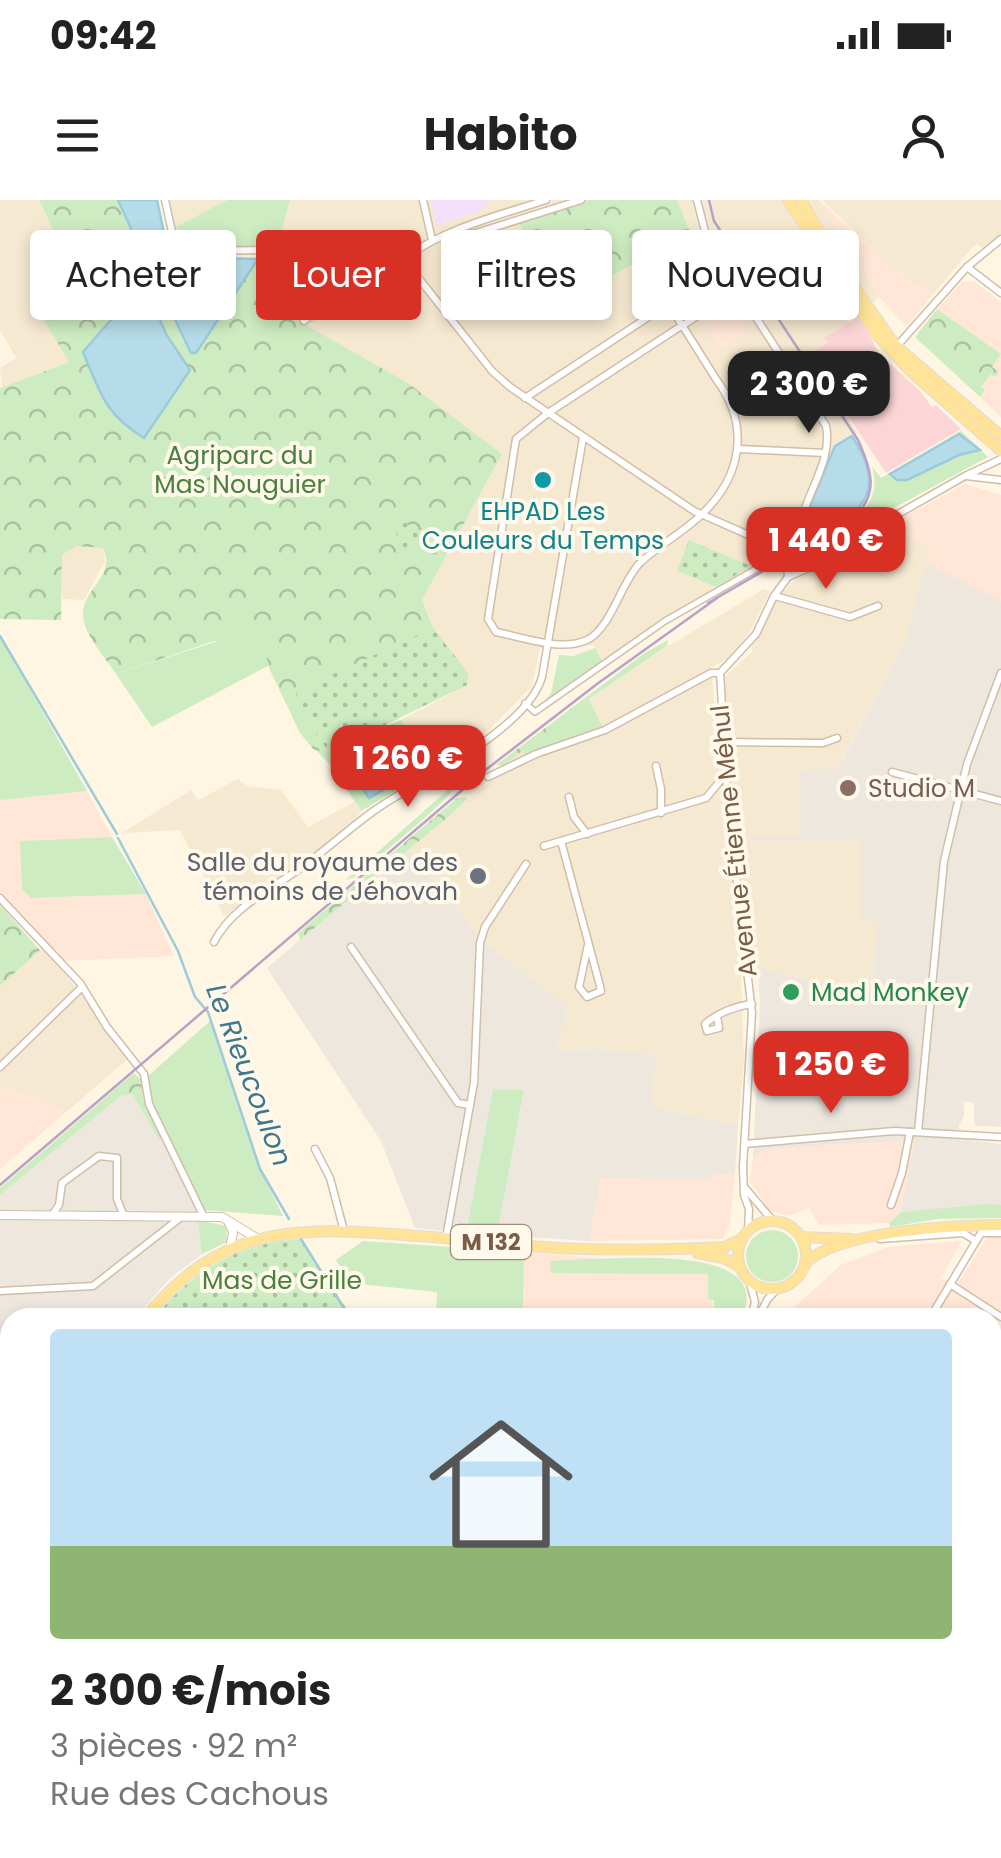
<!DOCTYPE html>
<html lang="fr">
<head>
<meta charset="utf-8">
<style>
	body { margin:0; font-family:Poppins,sans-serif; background:#f2f2f2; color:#222; height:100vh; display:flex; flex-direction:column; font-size:38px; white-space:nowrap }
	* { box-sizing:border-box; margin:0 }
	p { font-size:32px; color:#767676 }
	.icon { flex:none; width:55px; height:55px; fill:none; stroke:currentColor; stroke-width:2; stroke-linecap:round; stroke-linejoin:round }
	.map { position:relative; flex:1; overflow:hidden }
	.sheet { position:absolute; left:0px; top:1108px; width:1002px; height:552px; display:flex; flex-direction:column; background:#fff; border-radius:30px 30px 0 0; box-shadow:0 5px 15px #0003 }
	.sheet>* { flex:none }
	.top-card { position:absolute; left:30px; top:30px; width:942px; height:90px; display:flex; gap:20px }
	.price { position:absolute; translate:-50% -85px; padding:0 22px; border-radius:20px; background:#d93025; color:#fff; font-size:32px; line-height:65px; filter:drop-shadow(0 2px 5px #0008) }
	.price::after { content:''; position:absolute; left:50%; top:60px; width:30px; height:22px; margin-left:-15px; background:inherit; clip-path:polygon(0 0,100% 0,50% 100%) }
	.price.on { background:#222; color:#fff }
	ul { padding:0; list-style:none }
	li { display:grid; align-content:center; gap:20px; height:530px; padding:0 50px }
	li span { display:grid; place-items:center; height:310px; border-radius:10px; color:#555 }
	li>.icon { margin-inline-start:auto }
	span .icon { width:180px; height:180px; fill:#fffc; stroke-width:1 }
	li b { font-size:42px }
	.pill { padding:0 35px; border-radius:10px; background:#fff; box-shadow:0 5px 15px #0003; font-size:35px; line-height:90px }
	.pill.on { background:#d93025; color:#fff }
	.status { display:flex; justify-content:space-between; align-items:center; height:70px; padding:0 50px; background:#fff; direction:ltr }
	.status svg { height:28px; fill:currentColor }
	header { display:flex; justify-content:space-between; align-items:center; height:130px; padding:0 50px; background:#fff; font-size:45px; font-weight:700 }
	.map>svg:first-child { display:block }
	.residential { fill:#f6e9d1 }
	.commercial { fill:#ffe6d6 }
	.industrial { fill:#ede7de }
	.education { fill:#f3e0fa }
	.medical { fill:#fcd6d6 }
	.grass { fill:#ceecc1 }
	.forest { fill:url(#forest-crowns) }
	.garden { fill:url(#garden-dots) }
	.water { fill:#b6dce9; stroke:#9ccbdb; stroke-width:2.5 }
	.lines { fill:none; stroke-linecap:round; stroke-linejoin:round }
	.stream { stroke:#9ccbdb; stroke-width:2.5 }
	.pedestrian-casing { stroke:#d0bea9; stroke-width:8 }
	.minor-casing { stroke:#d0bea9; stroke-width:9 }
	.tertiary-casing { stroke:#d0bea9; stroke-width:10 }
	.primary-casing { stroke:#e1dbd7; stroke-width:12 }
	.motorway-casing { stroke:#e1dbd7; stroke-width:14 }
	.pedestrian { stroke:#fff; stroke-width:5 }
	.minor { stroke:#fff; stroke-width:6 }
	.tertiary { stroke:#fff; stroke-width:8 }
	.primary { stroke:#ffe399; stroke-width:10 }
	.motorway { stroke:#fcbb96; stroke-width:11 }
	.tram { stroke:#baa1c8; stroke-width:2.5 }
	.primary-bridge-casing { stroke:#e1dbd7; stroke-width:12; stroke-linecap:butt }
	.primary-bridge { stroke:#ffe399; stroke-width:10 }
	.culture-dot { fill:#0f9aa8; stroke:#fff9eb; stroke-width:4 }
	.education-dot { fill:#8d6e63; stroke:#fff9eb; stroke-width:4 }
	.worship-dot { fill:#6b7280; stroke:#fff9eb; stroke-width:4 }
	.leisure-dot { fill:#2e9e5b; stroke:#fff9eb; stroke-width:4 }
	.labels { text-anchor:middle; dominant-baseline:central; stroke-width:8; stroke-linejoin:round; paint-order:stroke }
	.shield { fill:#fff9eb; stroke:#a08c78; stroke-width:2.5 }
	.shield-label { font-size:22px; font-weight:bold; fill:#785d47 }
	.park-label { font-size:25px; fill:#4b7f3e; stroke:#fff9eb }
	.culture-label { font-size:25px; fill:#0d838f; stroke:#fff9eb }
	.education-label { font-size:25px; fill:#785e54; stroke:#fff9eb; text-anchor:start }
	.street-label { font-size:25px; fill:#785d47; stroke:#fff9eb }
	.worship-label { font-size:25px; fill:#5b616d; stroke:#fff9eb; text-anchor:end }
	.leisure-label { font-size:25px; fill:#27864d; stroke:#fff9eb; text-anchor:start }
	.water-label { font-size:28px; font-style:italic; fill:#3f788d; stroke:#fff9eb }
</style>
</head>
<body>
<div class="status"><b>09:42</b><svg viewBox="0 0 49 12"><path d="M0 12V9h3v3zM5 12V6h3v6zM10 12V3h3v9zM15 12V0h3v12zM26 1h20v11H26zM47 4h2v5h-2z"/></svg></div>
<header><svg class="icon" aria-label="menu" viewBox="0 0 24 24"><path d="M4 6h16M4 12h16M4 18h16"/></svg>Habito<svg class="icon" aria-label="person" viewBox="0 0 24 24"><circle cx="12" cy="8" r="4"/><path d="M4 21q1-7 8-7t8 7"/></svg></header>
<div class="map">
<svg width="1001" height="1658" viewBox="0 0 1001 1658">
	<defs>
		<pattern id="forest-crowns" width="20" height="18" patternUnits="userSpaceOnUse" patternTransform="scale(2.5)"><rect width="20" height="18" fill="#ceecc1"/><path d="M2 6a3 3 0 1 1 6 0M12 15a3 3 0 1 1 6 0" fill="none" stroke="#acc29f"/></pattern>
		<pattern id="garden-dots" width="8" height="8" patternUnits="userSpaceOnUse" patternTransform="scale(2.5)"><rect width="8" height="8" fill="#ceecc1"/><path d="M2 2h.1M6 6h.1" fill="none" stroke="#acc29f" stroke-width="1.8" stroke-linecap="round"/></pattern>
	</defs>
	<rect width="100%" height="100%" fill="#fef6e3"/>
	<!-- residential -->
	<g class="residential">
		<path d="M0 0H39L80 86 30 95 69 162 2 187 0 168 16 158 0 130Z"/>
		<path d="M162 0H227L168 33Z"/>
		<path d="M290 0H430L436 24 480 11 490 0H819L879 97 859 116 825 137 828 143 811 163 858 233 835 246 812 325 821 338 669 422 605 468 593 445 540 448 532 486 488 531 433 569 401 520 467 485 468 473 433 428 422 400 502 254 408 183 308 126 302 119 358 68 362 60 270 55 277 47Z"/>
		<path d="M822 0H1001V34L982 48 977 44 972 48 934 93 899 74Z"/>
		<path d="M877 331 932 345 907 437 837 569 799 572V638H737L732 580 735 579 731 575 723 478 753 451 751 448 776 400 791 383Z"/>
		<path d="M76 346 103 348 105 361 84 400 62 399V355Z"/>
		<path d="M764 389 770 391 751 430 728 458 711 468 741 772 744 862 738 925 651 907 655 855 596 849 557 851 568 807 484 742 408 649 507 568 504 565 522 550 524 555 601 524 589 499 665 448Z"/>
		<path d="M238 579 248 586 281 590 308 627 354 602 361 611 355 621 319 651 224 716 180 630 122 633 191 590 198 600Z"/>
		<path d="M862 641 861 719 878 722 871 793 758 768 751 760 738 642Z"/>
		<path d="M42 748 91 804 115 845 128 859 65 913 41 897 38 900 13 890H0V786Z"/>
		<path d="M993 1591 1001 1592V1658H786L779 1650H992Z"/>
	</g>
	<!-- commercial -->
	<g class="commercial">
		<path d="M819 0 899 73 934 93 906 126 879 97Z"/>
		<path d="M962 82H974L1001 102V154L937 109Z"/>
		<path d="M731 100 751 131 722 150 702 119Z"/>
		<path d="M1001 155V217L980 197 985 190 981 187 991 174 998 172 992 167Z"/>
		<path d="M965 284 1001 295V401L926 363 931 345 877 331Z"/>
		<path d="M87 591 112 637 21 641 31 698 146 694 174 756 60 761 59 767 0 705V600Z"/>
		<path d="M0 890H13L37 900 40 896 65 913 0 969Z"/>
		<path d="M916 940 901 1012 889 1023 819 1025 809 1008 788 1016 770 1011 750 981 753 958 765 949Z"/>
		<path d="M718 974 735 975 730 1023 723 1039 589 1041 601 978 706 980Z"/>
		<path d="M989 1035H1001V1115L957 1085Z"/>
		<path d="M962 1041 941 1078 988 1114 986 1118H782L841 1065 888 1047Z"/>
		<path d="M524 1052 618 1060 709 1074 714 1117 523 1118Z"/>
		<path d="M992 1182 1001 1187V1343H993Z"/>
	</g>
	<!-- industrial -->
	<g class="industrial">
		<path d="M926 363 1001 401V927L977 926 974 923V903L969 902H964V916L959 925 960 939 1001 944V1005L901 1012 915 940 766 949 753 958 760 801 758 768 871 793 878 722 861 720V641L738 642 737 638 799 637V571L838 568 907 437Z"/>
		<path d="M408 649 484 742 568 807 557 851 596 849 656 855 651 907 738 925 735 975 718 974 706 980 601 978 589 1041 497 1035 524 891 493 889 466 1033 415 1028 381 941 267 768Z"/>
		<path d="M134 885 198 1010 202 1054 169 1079 143 1109 148 1117 10 1118V1650H87L58 1658H0V995Z"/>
	</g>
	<!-- education -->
	<path class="education" d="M430 0H490L480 11 436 25Z"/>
	<!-- medical -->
	<path class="medical" d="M859 116 879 153 921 192 932 207 936 205 961 229 886 273 808 156 828 143 824 138Z"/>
	<!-- grass -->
	<g class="grass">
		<path d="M227 0H290L277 48 181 47 176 27Z"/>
		<path d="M389 60 397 67 311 123 310 120C330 104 368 66 389 60Z"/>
		<path d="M961 231 988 257 827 344 824 340C851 322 884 305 872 267L881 278Z"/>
		<path d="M224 364 330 551 401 520 433 569 361 611 331 566 300 533 268 466 152 527 116 474 215 442Z"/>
		<path d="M0 436 87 591 0 600Z"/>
		<path d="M595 448 602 461 545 501 551 493 559 455 573 456Z"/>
		<path d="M589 499 603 528 524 555 522 550Z"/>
		<path d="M112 637 146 694 31 698 22 689 20 641Z"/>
		<path d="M211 820 260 969 283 1016 204 1010 151 904 147 877Z"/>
		<path d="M493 889 524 890 497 1035 466 1033Z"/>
		<path d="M989 1004 1001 1005V1018L937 1019 890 1027 889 1023 901 1012Z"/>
		<path d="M198 1020 226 1026 227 1042 202 1054Z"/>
		<circle cx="772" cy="1056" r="26"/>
		<path d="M363 1041 524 1052 523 1117H436L437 1092 350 1083 336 1060Z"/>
		<path d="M587 1059C624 1059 775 1044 742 1117H714V1100L708 1099V1074L551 1073 550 1061Z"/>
	</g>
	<!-- forest -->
	<g class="forest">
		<path d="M39 0H157C161 21 162 49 184 57L258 59 269 55 362 60 302 119 308 126 408 183 502 254 422 400 433 428 468 473 467 485 329 552 314 550 300 533 253 428 116 474C106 458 81 432 83 412 85 387 116 375 103 348L76 346 62 355 61 420 0 419V188L69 162 29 95 80 86Z"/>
		<path d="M589 0H677L690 32 572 98 560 80 568 65 560 49 548 43 534 48 518 22Z"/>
		<path d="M937 109 1001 154 992 167 999 172 995 177 991 174 981 187 985 190 980 197 915 137Z"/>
		<path d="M668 440 667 446 589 499 504 565H496L646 452Z"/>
		<path d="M460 579C457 596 373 660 355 677L346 680Z"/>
		<path d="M466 597 468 599 449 616 300 740 298 733 457 598Z"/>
		<path d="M0 705 40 750 0 786Z"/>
		<path d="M134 873 141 880 143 899 162 935 159 940 133 894 122 895 0 995V988Z"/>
		<path d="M6 1406 10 1407V1650H79L51 1658H0V1429Z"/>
	</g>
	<!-- garden -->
	<g class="garden">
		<path d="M399 318 440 348 439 355 401 347 391 320Z"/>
		<path d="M689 340 751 366 716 387 677 371Z"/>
		<path d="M433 428 468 473 467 485 329 552 317 535 295 492Z"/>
		<path d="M301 1039 352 1117 154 1118C192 1071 240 1042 301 1039Z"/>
	</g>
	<!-- water -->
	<g class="water">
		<path d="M118 0H157L166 42 160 48 166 55 173 48 176 54 184 57 258 59 196 153H191L152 71 156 66 150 59 146 62Z"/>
		<path d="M144 82 166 134 190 170 144 238C104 213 101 194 83 152Z"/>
		<path d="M959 234 980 250 959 255 907 280H897L890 274Z"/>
		<path d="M852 236C886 288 867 307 821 338L806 315 835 246Z"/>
		<path d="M399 531 423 567 369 598 342 557Z"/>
	</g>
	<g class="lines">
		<!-- stream -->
		<g class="stream">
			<path d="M0 436 117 634"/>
			<path d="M118 638 178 751 195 797 208 812 260 969 289 1019"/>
			<path d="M301 1039 350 1118"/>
			<path d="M671 1650 672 1658"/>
		</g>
		<!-- pedestrian casing -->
		<g class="pedestrian-casing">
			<path id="pedestrian" d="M525 503 535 512 665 421 768 362 777 344"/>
		</g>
		<!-- minor casing -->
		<g class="minor-casing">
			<g id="minor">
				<path d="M165 0 174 41 183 51 269 50 369 58 385 50 398 52 492 171 510 187 694 311 769 344 785 356"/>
				<path d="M423 0 432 40"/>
				<path d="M697 0 708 43 826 226C834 263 800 300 798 339"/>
				<path d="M447 36 476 33 581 0"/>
				<path d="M405 58C446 28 497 16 546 0"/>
				<path d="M967 67 1001 93"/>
				<path d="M668 104C673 111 677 118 682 125L716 179C751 226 742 277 700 316 681 334 657 346 639 364 620 385 611 428 587 440 561 452 522 437 496 432L488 419 516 239 548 213 675 130 688 122 737 89"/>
				<path d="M304 121 368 59"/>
				<path d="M897 146 967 67 1001 39"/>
				<path d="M525 198 723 68"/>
				<path d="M740 249 825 253"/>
				<path d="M966 276 1001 280"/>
				<path d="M798 339 809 342 815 352"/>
				<path d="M788 377 786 348 798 339"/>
				<path d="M775 396 850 417 878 406"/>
				<path d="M723 542 823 543 837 538"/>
				<path d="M656 566 661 589V613"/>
				<path d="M892 572 1001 601"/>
				<path d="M488 577 536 554 605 530 711 473H720"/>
				<path d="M569 597 574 617 587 634"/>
				<path d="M561 641 600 786 601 791 587 797 579 787 588 745"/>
				<path d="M544 646 706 598 725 575"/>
				<path d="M0 698 80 783 107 827 144 874 149 904 203 1015"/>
				<path d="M214 742C231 709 266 692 295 672 323 653 347 630 375 610 418 580 527 530 542 477L583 238"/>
				<path d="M351 747 458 903 470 905"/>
				<path d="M717 816 719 828 707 831 705 824C717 813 736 806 752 804"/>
				<path d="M0 867 81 788"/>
				<path d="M918 932 944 661 967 564 1001 473"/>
				<path d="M745 944 894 931 1001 937"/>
				<path d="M315 949 330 978 344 1031"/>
				<path d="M745 988 773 1021"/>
				<path d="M891 1005 902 973 910 932"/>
				<path d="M52 1015 59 1005 62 983 99 956 117 958V999L123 1014"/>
				<path d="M748 1030 749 1009 744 995 743 967 752 813 728 604 720 473 756 434 774 396 788 377 820 363 833 351 965 276 1001 259"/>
				<path d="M446 1038 474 883 480 743 485 727 526 664"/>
				<path d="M880 1039 963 1033 976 1041"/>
				<path d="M749 1080 755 1102 751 1118"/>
				<path d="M950 1084 1001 1117"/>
				<path d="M0 1091 93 1086 180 1018"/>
				<path d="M758 1118 767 1100 778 1088"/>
				<path d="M930 1118 981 1033H1001"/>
				<path d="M0 1165 10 1168"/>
				<path d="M0 1170 10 1174"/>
				<path d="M992 1354 1001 1355"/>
				<path d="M665 1650 666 1658"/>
			</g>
		</g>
		<!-- tertiary casing -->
		<g class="tertiary-casing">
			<g id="tertiary">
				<path d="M0 1015 222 1017 258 1039"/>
				<path d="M229 1023 233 1032 230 1049"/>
			</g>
		</g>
		<!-- primary casing -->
		<g class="primary-casing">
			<g id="primary">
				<path d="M788 0 876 134 909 170 1001 251"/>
				<path d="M801 0 844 73 896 146 1001 236"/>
				<circle cx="772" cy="1055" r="34"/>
				<path d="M801 1037 852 1039"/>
				<path d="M697 1053 724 1058 740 1067"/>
				<path d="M805 1064C834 1031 957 1025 1001 1025"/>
				<path d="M145 1118C216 1031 286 1026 390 1034 441 1037 491 1043 542 1047 602 1051 664 1050 724 1047L742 1039"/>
				<path d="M5 1306 10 1271"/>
				<path d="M0 1352 2 1336"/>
			</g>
		</g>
		<!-- motorway casing -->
		<g class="motorway-casing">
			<g id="motorway">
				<path d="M992 1461 1001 1459"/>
				<path d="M992 1526 1001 1522"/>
				<path d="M992 1545H1001"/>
				<path d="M992 1559H1001"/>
				<path d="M133 1658 159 1650"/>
				<path d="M192 1658 219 1650"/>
				<path d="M242 1658 268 1650"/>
				<path d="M330 1658 406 1651 610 1650"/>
			</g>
		</g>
		<!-- pedestrian -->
		<use href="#pedestrian" class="pedestrian"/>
		<!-- minor -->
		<use href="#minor" class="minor"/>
		<!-- tertiary -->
		<use href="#tertiary" class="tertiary"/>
		<!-- primary -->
		<use href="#primary" class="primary"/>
		<!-- motorway -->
		<use href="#motorway" class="motorway"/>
		<!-- tram -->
		<g class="tram">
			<path d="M708 403 851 320C880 295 872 271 858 240L714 21 709 0"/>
			<path d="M0 985 488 568 597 484 717 398"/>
		</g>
		<!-- primary-bridge casing -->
		<g class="primary-bridge-casing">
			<path id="primary-bridge" d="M2 1336 5 1306"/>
		</g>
		<!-- primary-bridge -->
		<use href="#primary-bridge" class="primary-bridge"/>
	</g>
	<!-- markers -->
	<circle class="culture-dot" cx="543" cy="280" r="10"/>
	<circle class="education-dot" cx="848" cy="588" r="10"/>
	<circle class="worship-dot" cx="478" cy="676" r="10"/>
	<circle class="leisure-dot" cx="791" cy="792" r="10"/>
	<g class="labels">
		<!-- shield labels -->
		<rect class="shield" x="451" y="1025" width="80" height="34" rx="8"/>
		<g class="shield-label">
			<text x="491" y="1042">M 132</text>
		</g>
		<!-- park labels -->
		<g class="park-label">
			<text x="240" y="255">Agriparc du<tspan x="240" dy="29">Mas Nouguier</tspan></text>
			<text x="282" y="1080">Mas de Grille</text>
		</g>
		<!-- culture labels -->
		<g class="culture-label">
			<text x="543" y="311">EHPAD Les<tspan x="543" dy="29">Couleurs du Temps</tspan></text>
		</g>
		<!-- education labels -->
		<g class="education-label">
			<text x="868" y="588">Studio M</text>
		</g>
		<!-- street labels -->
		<g class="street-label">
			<text transform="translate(734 641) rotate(-96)">Avenue Étienne Méhul</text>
		</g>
		<!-- worship labels -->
		<g class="worship-label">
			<text x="458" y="662">Salle du royaume des<tspan x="458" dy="29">témoins de Jéhovah</tspan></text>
		</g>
		<!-- leisure labels -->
		<g class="leisure-label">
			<text x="811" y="792">Mad Monkey</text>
		</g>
		<!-- water labels -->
		<g class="water-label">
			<text transform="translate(249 875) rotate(69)">Le Rieucoulon</text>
		</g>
	</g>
</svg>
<b class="price on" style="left:809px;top:236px">2 300 €</b>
<b class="price" style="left:826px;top:392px">1 440 €</b>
<b class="price" style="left:408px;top:610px">1 260 €</b>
<b class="price" style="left:831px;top:916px">1 250 €</b>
<div class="top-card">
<a class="pill">Acheter</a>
<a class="pill on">Louer</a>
<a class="pill">Filtres</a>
<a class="pill">Nouveau</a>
</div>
<section class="sheet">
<ul>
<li><span style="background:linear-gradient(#bfe0f5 70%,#8fb573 0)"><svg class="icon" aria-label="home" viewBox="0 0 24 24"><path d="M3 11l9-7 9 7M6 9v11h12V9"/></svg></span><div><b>2 300 €/mois</b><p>3 pièces · 92 m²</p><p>Rue des Cachous</p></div></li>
</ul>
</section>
</div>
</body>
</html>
